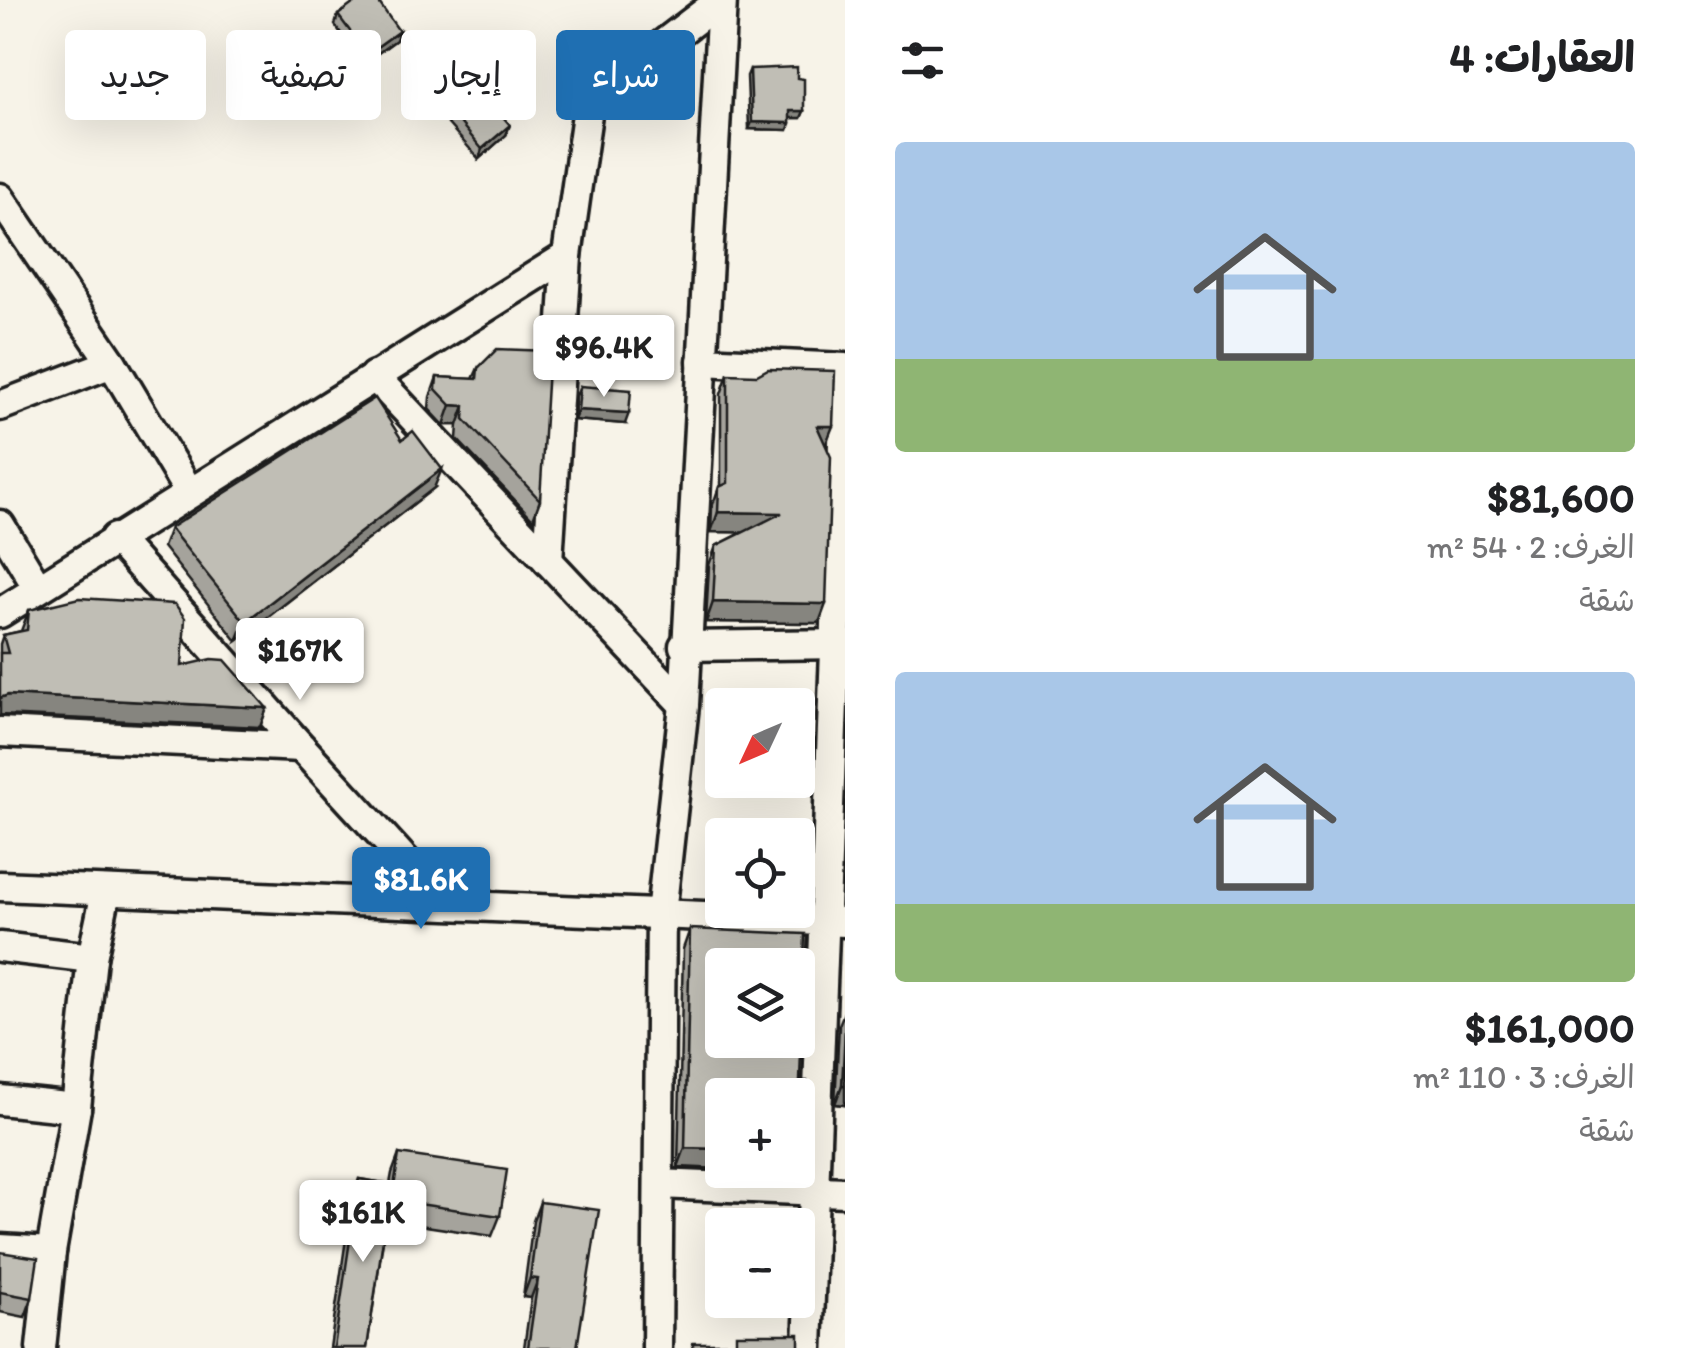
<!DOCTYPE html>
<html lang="ar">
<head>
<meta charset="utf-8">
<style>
	body { margin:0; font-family:Itim,"Playpen Sans Arabic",sans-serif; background:#f6f6f6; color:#202124; direction:rtl; height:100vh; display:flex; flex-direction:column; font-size:38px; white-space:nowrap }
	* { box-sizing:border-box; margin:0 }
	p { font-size:32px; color:#757577 }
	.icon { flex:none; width:55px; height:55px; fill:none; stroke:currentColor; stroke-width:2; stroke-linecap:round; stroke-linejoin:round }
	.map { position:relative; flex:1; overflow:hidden; direction:ltr }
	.sheet { display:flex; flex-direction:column; background:#fff; width:840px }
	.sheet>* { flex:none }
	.banner { position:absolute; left:30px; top:30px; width:665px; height:90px; direction:rtl; display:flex; gap:20px }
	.needle { width:65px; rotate:226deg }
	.controls { position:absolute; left:705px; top:688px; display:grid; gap:20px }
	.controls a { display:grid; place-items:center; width:110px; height:110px; border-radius:10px; background:#fff; box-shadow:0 10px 40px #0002; font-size:50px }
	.price { position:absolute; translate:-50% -85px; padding:0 22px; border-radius:10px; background:#fff; color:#222; font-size:32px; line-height:65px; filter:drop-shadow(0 2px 5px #0008) }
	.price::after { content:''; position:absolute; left:50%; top:60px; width:30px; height:22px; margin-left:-15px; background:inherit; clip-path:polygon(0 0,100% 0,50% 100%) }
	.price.current { background:#1f6fb2; color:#fff }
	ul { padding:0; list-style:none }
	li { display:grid; align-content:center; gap:20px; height:530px; padding:0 50px }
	li span { display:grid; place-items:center; height:310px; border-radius:10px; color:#555 }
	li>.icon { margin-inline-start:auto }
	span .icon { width:180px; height:180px; fill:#fffc; stroke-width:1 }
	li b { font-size:42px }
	h2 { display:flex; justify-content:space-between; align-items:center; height:120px; padding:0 50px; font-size:42px }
	.chip { padding:0 35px; border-radius:10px; background:#fff; box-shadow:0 10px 40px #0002; font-size:35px; line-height:90px }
	.chip.current { background:#1f6fb2; color:#fff }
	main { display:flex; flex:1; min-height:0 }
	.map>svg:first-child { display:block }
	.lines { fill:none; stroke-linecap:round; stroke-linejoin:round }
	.street-casing { stroke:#1c1c1c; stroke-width:35 }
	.street { stroke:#f7f3e8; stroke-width:28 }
	.wall { fill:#a5a39c; stroke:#1c1c1c; stroke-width:2.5 }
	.shaded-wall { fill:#86857f; stroke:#1c1c1c; stroke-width:2.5 }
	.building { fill:#c0beb5; stroke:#1c1c1c; stroke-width:2.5; fill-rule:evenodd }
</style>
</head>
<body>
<main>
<section class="sheet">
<h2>العقارات: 4<svg class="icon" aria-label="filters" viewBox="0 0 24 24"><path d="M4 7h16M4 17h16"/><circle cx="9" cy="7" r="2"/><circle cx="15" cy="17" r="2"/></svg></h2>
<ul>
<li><span style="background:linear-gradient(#a9c7e8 70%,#8fb573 0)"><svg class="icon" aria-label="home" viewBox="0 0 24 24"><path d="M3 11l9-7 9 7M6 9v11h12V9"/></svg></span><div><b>$81,600</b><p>الغرف: 2 · 54 m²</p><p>شقة</p></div></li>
<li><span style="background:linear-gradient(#a9c7e8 75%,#8fb573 0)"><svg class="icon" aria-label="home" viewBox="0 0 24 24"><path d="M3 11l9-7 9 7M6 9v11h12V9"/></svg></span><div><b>$161,000</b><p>الغرف: 3 · 110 m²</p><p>شقة</p></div></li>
</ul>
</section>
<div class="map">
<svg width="845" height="1348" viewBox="0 0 845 1348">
	<rect width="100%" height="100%" fill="#f7f3e8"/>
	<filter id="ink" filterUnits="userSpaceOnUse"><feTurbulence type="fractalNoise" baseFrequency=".01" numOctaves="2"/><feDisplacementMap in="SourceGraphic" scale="20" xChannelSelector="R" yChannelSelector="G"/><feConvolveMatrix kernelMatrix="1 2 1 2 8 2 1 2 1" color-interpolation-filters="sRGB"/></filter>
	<g filter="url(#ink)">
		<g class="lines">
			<!-- street casing -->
			<g class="street-casing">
				<g id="street">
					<path d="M0 198 112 363"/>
					<path d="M702 361 845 368"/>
					<path d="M374 376 684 705"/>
					<path d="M0 406 112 363 189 492"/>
					<path d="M0 525 38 588"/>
					<path d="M115 538 301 747 445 904"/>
					<path d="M548 561 567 256 588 107 595 96 721 0"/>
					<path d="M0 613 567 256"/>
					<path d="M684 646 845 644"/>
					<path d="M0 732 301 747"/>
					<path d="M0 886 845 922"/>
					<path d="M0 947 92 958"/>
					<path d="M0 1100 76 1108"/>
					<path d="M659 1184 845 1192"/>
					<path d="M0 1249 51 1252"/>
					<path d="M41 1348 51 1252 76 1108 92 958 106 892"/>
					<path d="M657 1348 661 914 684 705 722 0"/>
					<path d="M808 1348 845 392"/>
				</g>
			</g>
			<!-- street -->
			<use href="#street" class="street"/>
		</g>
		<!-- wall -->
		<g class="wall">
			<path d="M338 15 399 31 396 40 363 64 335 25Z"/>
			<path d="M750 69 797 78 804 111 801 118H790L788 130 749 129 747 76Z"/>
			<path d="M451 112 506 135 479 159 447 123Z"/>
			<path d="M478 368 540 500 533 519 457 439 458 425H444L429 409 430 397 437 377 473 379Z"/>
			<path d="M728 374 826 445 819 623 706 622 709 565 716 546 743 532H711L712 507 719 487 721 486V394Z"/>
			<path d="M580 386 625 424 574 420 576 396Z"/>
			<path d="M434 488 237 641 163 547 170 528Z"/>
			<path d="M29 610 182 666 267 708 260 727 0 715V644L3 635 21 631Z"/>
			<path d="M690 929 800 1081 804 1153 797 1172 722 1095V1169L678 1167 683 949Z"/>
			<path d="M845 1010V1105L835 1104 839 1025Z"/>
			<path d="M399 1154 500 1216 492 1236 386 1220 367 1348H330L352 1198 359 1179 390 1184 392 1173Z"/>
			<path d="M540 1202 577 1348H524L531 1298 523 1297 533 1221Z"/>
			<path d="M0 1252 32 1298 25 1317 0 1312Z"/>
		</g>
		<!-- shaded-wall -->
		<g class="shaded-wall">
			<path d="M399 31 396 40 363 64 367 54Z"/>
			<path d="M790 111H804L801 118H788Z"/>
			<path d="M752 122 790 123 788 130 749 129Z"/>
			<path d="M510 125 506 135 479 159 482 149Z"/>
			<path d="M451 405 465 406 458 425H444Z"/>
			<path d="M578 410 629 413 625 424 574 420Z"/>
			<path d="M817 426H833L825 446Z"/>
			<path d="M442 469 434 488 237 641 245 622Z"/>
			<path d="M718 512 782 513 775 533 711 532Z"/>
			<path d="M713 602 826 604 819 623 706 622Z"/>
			<path d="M8 695 267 708 260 727 0 715V698Z"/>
			<path d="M842 1085H845V1105L835 1104Z"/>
			<path d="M685 1148 722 1149V1169L678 1167Z"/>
			<path d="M798 1153H804L797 1172 741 1170H798Z"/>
			<path d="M530 1278 538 1279 531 1298 523 1297Z"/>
		</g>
		<!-- building -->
		<g class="building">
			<path d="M358 0H377L399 31 367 54 338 15Z"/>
			<path d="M797 67V78L804 79V111H790V123L752 122 750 69Z"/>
			<path d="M479 89 510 125 482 149 451 112Z"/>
			<path d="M497 349 549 351 540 500 464 419 465 406 451 405 436 389 437 377 477 379 478 368Z"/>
			<path d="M768 369 835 371 833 426H817L831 457 826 604 713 602 716 546 782 513 718 512 719 487 728 483V374L757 375Z"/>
			<path d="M580 386 631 390 629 413 578 410Z"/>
			<path d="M375 398 402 440 413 431 442 469 245 622 170 528Z"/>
			<path d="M79 598 175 604 185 618 182 666 212 659 225 660 267 708 8 695 0 698V653H8L3 635 27 630 29 610Z"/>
			<path d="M690 929 805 934 800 1081H807L804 1153H798V1095H722V1149L685 1148ZM722 965H798V1040H722Z"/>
			<path d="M845 1030V1085H842Z"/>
			<path d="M399 1154 507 1170 500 1216 392 1200Z"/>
			<path d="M359 1179 391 1184 367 1348H334Z"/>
			<path d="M540 1202 599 1210 577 1348H528L538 1279 530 1278Z"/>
			<path d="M0 1252 38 1258 32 1298 0 1292Z"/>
			<path d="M736 1334H799V1348H693V1343H736Z"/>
		</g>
	</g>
</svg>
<div class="controls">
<a><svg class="needle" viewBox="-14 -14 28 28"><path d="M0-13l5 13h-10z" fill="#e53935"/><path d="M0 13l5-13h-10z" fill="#757577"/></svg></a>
<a><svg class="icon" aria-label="locate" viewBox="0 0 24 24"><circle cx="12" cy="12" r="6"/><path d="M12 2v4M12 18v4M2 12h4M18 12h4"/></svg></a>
<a><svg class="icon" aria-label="layers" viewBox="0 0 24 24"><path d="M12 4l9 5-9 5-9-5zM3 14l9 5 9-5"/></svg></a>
<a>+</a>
<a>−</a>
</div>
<b class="price" style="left:604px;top:400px">$96.4K</b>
<b class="price" style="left:300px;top:703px">$167K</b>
<b class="price current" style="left:421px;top:932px">$81.6K</b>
<b class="price" style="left:363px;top:1265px">$161K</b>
<div class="banner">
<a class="chip current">شراء</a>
<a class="chip">إيجار</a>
<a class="chip">تصفية</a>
<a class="chip">جديد</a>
</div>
</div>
</main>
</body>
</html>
